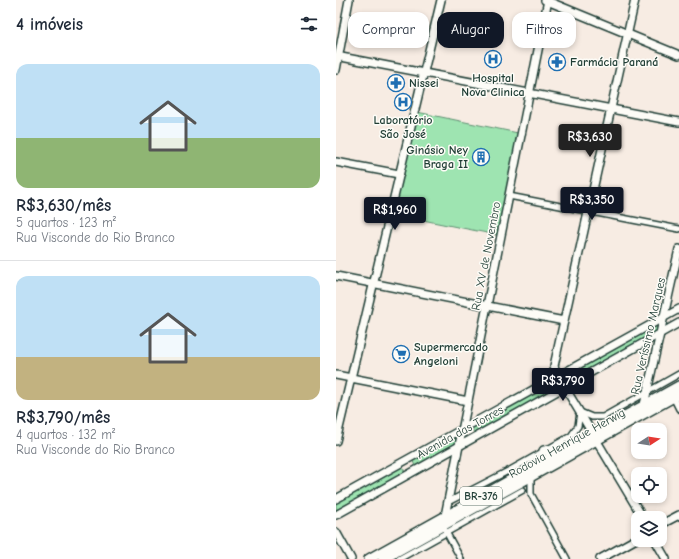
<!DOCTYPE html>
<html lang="pt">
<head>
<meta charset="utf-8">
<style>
	body { margin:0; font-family:"Comic Neue",sans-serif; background:#f6f6f7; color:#1f2937; height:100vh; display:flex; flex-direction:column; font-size:15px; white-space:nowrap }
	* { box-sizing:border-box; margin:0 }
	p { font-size:13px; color:#747a83 }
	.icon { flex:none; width:22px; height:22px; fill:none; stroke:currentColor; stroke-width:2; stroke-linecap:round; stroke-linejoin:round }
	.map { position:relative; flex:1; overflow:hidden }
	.details { display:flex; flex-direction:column; background:#fff; width:336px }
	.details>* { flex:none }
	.guide { position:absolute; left:12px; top:12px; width:271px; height:36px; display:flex; gap:8px }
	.needle { width:26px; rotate:78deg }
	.tools { position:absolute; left:295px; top:423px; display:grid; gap:8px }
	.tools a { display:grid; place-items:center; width:36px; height:36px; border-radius:8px; background:#fff; box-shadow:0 2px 6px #0003; font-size:20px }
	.price { position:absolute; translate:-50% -34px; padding:0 9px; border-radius:4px; background:#111827; color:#fff; font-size:13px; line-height:26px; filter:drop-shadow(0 1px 2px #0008) }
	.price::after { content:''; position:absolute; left:50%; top:24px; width:12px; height:9px; margin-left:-6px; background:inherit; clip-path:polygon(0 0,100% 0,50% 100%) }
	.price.current { background:#222; color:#fff }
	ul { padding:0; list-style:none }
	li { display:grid; align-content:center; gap:8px; height:212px; padding:0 16px }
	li+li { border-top:1px solid #e0e1e3 }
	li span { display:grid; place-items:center; height:124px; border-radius:12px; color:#555 }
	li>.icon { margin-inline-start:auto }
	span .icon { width:72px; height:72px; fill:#fffc; stroke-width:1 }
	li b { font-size:17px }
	h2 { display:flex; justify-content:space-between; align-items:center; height:48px; padding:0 16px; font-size:17px }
	.chip { padding:0 14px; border-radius:12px; background:#fff; box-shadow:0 2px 6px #0003; font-size:14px; line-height:36px }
	.chip.current { background:#111827; color:#fff }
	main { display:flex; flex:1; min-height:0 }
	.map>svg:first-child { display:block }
	.green { fill:#9ee4b1; stroke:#5e9072 }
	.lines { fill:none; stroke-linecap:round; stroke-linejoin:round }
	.street-casing { stroke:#1f3d34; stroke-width:8 }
	.secondary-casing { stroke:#1f3d34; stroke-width:10 }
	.highway-casing { stroke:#1f3d34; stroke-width:12 }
	.street { stroke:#fdfcf7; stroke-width:5 }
	.secondary { stroke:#fdfcf7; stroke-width:7 }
	.highway { stroke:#fdfcf7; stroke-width:9 }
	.labels { text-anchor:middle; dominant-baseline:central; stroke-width:3; stroke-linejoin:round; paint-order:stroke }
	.shield { fill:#fdfcf7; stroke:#62766e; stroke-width:1 }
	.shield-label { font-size:11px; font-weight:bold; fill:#1f3d34 }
	.poi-label { font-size:12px; font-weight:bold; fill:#1f3d34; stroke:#fdfcf7; text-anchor:start }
	.street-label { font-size:12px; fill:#1f3d34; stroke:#fdfcf7 }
</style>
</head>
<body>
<main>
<section class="details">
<h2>4 imóveis<svg class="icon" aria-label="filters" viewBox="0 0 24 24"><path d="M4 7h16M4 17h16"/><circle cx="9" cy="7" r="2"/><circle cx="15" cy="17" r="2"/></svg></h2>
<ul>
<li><span style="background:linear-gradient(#bfe0f5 60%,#8fb573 0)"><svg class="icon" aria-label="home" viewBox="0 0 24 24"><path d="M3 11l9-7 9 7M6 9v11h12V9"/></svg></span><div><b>R$3,630/mês</b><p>5 quartos · 123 m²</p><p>Rua Visconde do Rio Branco</p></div></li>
<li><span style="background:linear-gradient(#bfe0f5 65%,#c2b280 0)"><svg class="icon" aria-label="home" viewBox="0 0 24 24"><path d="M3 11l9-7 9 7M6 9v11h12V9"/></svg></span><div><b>R$3,790/mês</b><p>4 quartos · 132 m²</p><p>Rua Visconde do Rio Branco</p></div></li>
</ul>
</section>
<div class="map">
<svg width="343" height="559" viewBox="0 0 343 559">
	<rect width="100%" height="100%" fill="#f7ece3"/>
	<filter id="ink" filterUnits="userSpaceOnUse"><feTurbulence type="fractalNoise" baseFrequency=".025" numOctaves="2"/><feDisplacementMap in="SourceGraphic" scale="8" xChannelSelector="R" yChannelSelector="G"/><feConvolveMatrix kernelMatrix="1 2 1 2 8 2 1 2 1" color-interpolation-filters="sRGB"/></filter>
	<g filter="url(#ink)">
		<!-- green -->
		<g class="green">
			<path d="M81 112 182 133 161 235 57 214Z"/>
			<path d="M322 323V332L230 383 226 376Z"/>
			<path d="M218 382 221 387 138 433 135 427Z"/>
			<path d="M121 434 119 444 79 466 76 459Z"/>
			<path d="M65 464 69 472 0 510V501Z"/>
		</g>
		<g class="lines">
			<!-- street casing -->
			<g class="street-casing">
				<g id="street">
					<path d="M173 196 343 229"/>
					<path d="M337 397 343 409"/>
					<path d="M195 477V494L231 559"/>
					<path d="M112 502 176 469 235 436 242 426 244 412 256 417H267L343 374"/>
					<path d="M109 530 125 559"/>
					<path d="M63 559 187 490"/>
				</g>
			</g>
			<!-- secondary casing -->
			<g class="secondary-casing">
				<g id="secondary">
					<path d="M209 0 343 55"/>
					<path d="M299 0 218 366 222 376 307 518"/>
					<path d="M0 56 343 122"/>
					<path d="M0 70 13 0"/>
					<path d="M0 162 63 174"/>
					<path d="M0 276 228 321"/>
					<path d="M0 375 132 401"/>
					<path d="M308 405 343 249"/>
					<path d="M0 441 105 0"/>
					<path d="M0 499 343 309"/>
					<path d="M0 515 343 323"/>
					<path d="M109 516 212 0"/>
					<path d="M324 525 343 515"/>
					<path d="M0 532 15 559"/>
					<path d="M319 540 330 559"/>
					<path d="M264 559 302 538"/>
				</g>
			</g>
			<!-- highway casing -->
			<g class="highway-casing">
				<g id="highway">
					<path d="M208 451 227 448"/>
					<path d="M33 559 343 386"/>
					<path d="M47 559 343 394"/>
				</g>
			</g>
			<!-- street -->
			<use href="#street" class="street"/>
			<!-- secondary -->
			<use href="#secondary" class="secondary"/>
			<!-- highway -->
			<use href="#highway" class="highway"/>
		</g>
	</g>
	<!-- icons -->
	<defs>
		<g id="hospital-ring" transform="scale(0.9)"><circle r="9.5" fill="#fdfcf7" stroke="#1f6fb2" stroke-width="1.5"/><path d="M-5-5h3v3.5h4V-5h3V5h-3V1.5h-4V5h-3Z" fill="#1f6fb2"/></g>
		<g id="pharmacy-ring" transform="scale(0.9)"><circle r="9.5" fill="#fdfcf7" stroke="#1f6fb2" stroke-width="1.5"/><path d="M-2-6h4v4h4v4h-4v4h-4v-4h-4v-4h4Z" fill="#1f6fb2"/></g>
		<g id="building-ring" transform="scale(0.9)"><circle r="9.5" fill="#fdfcf7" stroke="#1f6fb2" stroke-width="1.5"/><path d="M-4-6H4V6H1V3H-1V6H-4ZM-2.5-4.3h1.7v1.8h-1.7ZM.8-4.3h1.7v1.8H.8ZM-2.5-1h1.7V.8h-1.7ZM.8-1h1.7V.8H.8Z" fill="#1f6fb2"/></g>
		<g id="supermarket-ring" transform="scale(0.9)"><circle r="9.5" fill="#fdfcf7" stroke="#1f6fb2" stroke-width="1.5"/><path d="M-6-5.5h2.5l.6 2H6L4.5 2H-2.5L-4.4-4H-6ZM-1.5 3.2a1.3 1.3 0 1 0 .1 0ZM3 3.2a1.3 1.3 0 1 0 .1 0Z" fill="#1f6fb2"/></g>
	</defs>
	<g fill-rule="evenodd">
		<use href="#hospital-ring" x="157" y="59"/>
		<use href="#pharmacy-ring" x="221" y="62"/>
		<use href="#pharmacy-ring" x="60" y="83"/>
		<use href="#hospital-ring" x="67" y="102"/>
		<use href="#building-ring" x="145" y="157"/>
		<use href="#supermarket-ring" x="65" y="354"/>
	</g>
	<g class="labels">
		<!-- shield labels -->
		<rect class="shield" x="124" y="487" width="42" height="18" rx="3"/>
		<g class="shield-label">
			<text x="145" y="496">BR-376</text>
		</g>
		<!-- poi labels -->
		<g class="poi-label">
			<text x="234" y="62">Farmácia Paraná</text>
			<text x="157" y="78" text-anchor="middle">Hospital<tspan x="157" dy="14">Nova Clinica</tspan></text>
			<text x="73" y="83">Nissei</text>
			<text x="67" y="120" text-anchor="middle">Laboratório<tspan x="67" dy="14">São José</tspan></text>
			<text x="132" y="150" text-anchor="end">Ginásio Ney<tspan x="132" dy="14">Braga II</tspan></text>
			<text x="78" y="347">Supermercado<tspan x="78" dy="14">Angeloni</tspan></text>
		</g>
		<!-- street labels -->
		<g class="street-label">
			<text transform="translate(150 256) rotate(-79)">Rua XV de Novembro</text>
			<text transform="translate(312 336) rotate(-77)">Rua Veríssimo Marques</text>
			<text transform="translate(124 432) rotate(-29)">Avenida das Torres</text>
			<text transform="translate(231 443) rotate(-29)">Rodovia Henrique Herwig</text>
		</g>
	</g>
</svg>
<div class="tools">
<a><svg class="needle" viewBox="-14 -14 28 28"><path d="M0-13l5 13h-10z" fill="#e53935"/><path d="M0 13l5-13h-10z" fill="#747a83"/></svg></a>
<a><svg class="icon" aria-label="locate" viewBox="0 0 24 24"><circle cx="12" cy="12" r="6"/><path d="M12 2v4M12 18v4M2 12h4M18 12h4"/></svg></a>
<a><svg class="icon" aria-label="layers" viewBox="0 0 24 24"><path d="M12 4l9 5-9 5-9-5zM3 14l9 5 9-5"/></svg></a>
</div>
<b class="price current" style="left:254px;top:158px">R$3,630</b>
<b class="price" style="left:256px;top:221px">R$3,350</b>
<b class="price" style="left:59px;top:231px">R$1,960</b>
<b class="price" style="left:227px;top:402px">R$3,790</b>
<div class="guide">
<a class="chip">Comprar</a>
<a class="chip current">Alugar</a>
<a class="chip">Filtros</a>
</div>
</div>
</main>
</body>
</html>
